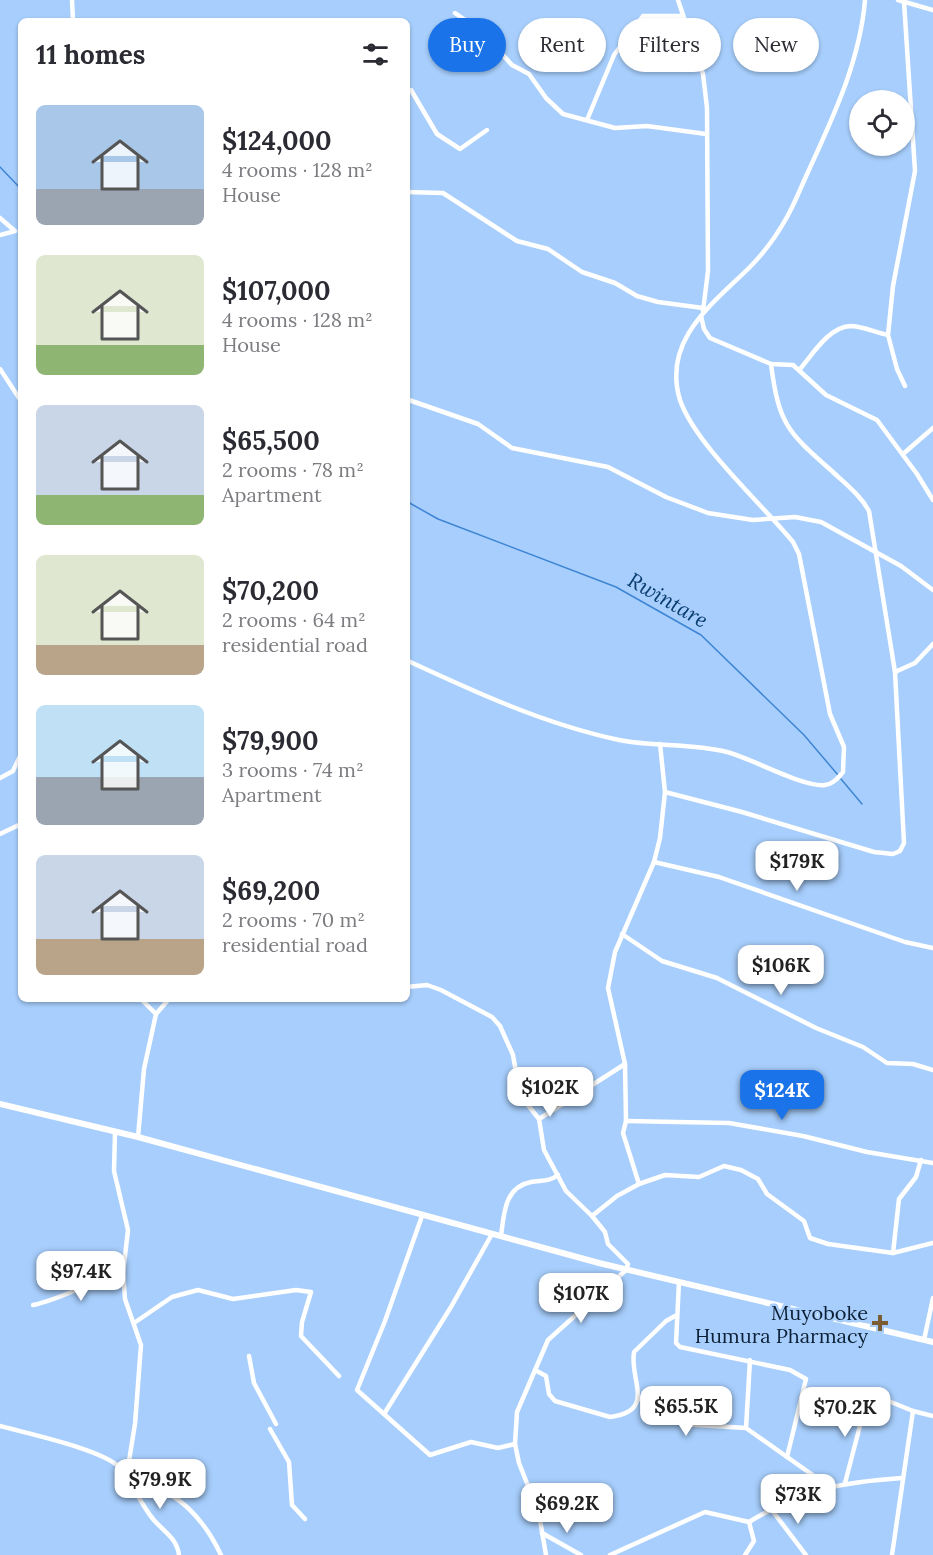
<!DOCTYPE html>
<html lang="en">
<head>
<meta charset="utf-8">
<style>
	body { margin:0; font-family:Lora,serif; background:#f7f7f7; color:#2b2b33; height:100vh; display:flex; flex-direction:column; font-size:22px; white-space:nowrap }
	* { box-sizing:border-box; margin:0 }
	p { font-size:20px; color:#7c7c81 }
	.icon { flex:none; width:33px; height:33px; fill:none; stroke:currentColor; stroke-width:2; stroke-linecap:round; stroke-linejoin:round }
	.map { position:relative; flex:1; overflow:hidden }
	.sheet { position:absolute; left:18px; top:18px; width:392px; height:984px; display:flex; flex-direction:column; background:#fff; border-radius:9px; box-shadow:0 2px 4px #0004 }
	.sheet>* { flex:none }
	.top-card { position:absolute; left:428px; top:18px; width:416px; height:54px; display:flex; gap:12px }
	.controls { position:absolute; left:849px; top:90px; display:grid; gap:12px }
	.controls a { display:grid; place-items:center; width:66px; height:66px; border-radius:50%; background:#fff; box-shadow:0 2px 4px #0004; font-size:30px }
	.price { position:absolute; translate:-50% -51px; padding:0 14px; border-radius:12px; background:#fff; color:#222; font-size:20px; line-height:39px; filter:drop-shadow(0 2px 3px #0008) }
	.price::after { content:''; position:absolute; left:50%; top:36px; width:18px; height:14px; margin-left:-9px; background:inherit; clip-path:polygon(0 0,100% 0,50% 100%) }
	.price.active { background:#1a73e8; color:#fff }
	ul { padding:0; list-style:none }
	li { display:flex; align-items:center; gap:18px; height:150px; padding:0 18px }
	li span { display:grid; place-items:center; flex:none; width:168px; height:120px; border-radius:9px; color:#555 }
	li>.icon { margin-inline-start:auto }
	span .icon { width:72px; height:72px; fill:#fffc; stroke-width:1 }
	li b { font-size:26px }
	h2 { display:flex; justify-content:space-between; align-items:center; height:72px; padding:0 18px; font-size:26px }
	.tag { padding:0 21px; border-radius:27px; background:#fff; box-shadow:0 2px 4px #0004; font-size:21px; line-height:54px }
	.tag.active { background:#1a73e8; color:#fff }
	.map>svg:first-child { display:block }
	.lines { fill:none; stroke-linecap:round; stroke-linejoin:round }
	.stream { stroke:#3e85d4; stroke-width:1.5 }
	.minor { stroke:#fff; stroke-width:4.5 }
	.secondary { stroke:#fff; stroke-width:6 }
	.poi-dot { fill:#7c5c32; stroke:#a7cefc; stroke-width:2 }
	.labels { text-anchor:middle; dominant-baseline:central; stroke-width:5; stroke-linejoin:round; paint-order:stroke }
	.poi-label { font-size:20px; fill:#0c1f34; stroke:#a7cefc; text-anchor:end }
	.water-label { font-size:21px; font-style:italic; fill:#0a3d70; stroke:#a7cefc }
</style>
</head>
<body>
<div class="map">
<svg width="933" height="1555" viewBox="0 0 933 1555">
	<rect width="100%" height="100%" fill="#a7cefc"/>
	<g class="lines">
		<!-- stream -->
		<g class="stream">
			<path d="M0 167 21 189"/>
			<path d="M406 501 438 519 616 587 701 635 804 735 838 775"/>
			<path d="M841 779 862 804"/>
		</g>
		<!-- minor -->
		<g class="minor">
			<path d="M72 0 73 21"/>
			<path d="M678 0 703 74 707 108 708 271 703 311"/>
			<path d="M898 0 933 10"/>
			<path d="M904 2 915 171 893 286 888 335 897 369 905 386"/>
			<path d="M455 13 481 31 512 65 529 74 546 98 563 114 615 128 647 126 706 134"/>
			<path d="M411 90 437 134 460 149 487 130"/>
			<path d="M587 120 614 55 643 16H683"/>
			<path d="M406 192 443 193 517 241 548 249 582 272 615 283 637 296 658 302 703 308"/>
			<path d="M0 218 15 231 0 235"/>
			<path d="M701 316 704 329 710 338 771 364 793 365 826 395 877 420 917 474 933 500"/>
			<path d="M0 369 21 401"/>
			<path d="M800 369C812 355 829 327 850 326 863 326 876 333 888 335"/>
			<path d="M406 399 478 424 512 448 608 467 666 497 708 513 753 520 795 517 821 522 901 566 933 590"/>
			<path d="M903 454 933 428"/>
			<path d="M406 660C475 692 544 724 619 740 654 747 691 743 727 752 751 758 804 788 825 785 833 784 838 778 843 772L844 747 830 714 799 554 793 542C762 504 695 444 680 400 662 341 711 305 749 268 763 254 777 235 787 217 795 203 801 187 808 172 833 117 860 61 865 0"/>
			<path d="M895 672 915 663 933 644"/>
			<path d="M0 778 13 771 21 754"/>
			<path d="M665 792 742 812 874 852 893 854 900 851 904 843 895 672 869 511C860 495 847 485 834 473 788 432 779 426 771 364"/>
			<path d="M0 834 21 824"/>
			<path d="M654 862 719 877 905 942 933 948"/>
			<path d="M622 934 662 961 717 978 816 1028 863 1047 887 1063 913 1064 933 1070"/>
			<path d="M406 987 427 985 441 990 492 1017 500 1026 513 1055 520 1095 539 1119 544 1150 566 1191 592 1216 605 1232 608 1244 628 1264 626 1270 548 1340 517 1412 515 1444 519 1463 539 1514 546 1555"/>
			<path d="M141 999 156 1014"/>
			<path d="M539 1119 625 1064"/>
			<path d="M626 1121 729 1123 803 1136 867 1152 933 1163"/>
			<path d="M115 1132 114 1171 128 1230 123 1273 125 1299 141 1345 135 1424 128 1467C172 1495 198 1506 221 1555"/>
			<path d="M138 1137 144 1069 156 1014 169 999"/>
			<path d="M639 1184 623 1133 626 1121 625 1064 608 988 615 952 654 862 660 838 665 792 660 744"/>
			<path d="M422 1216 385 1321 357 1390 430 1455 471 1442 498 1448 515 1444"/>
			<path d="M592 1216 617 1196 639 1184 665 1175 699 1177 724 1166 741 1170 758 1179 767 1194 804 1221 810 1238 828 1244 893 1253 933 1243"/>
			<path d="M501 1236C504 1215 504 1187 531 1182 541 1180 549 1182 558 1175"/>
			<path d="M893 1253 899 1199 916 1177 921 1160"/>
			<path d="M679 1282 676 1343 680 1347 790 1370 806 1379 787 1457"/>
			<path d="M33 1305C66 1298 91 1280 123 1273"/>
			<path d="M134 1323 172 1297 198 1290 233 1299 296 1290 311 1292 302 1322 301 1336 339 1376"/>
			<path d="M924 1340 933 1298"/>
			<path d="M249 1356 254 1383 276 1424"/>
			<path d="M535 1370 546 1376 549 1394 555 1401 610 1417C657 1411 629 1380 634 1352L666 1321 675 1316"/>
			<path d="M638 1398 682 1424 746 1428 831 1488"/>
			<path d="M802 1400 847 1403 876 1396 913 1411"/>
			<path d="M384 1414 451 1307 492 1234"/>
			<path d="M0 1426C25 1433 106 1450 121 1469 133 1484 140 1503 153 1519 163 1531 177 1538 179 1555"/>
			<path d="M746 1428 750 1360"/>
			<path d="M270 1429 289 1462 292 1505 305 1519"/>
			<path d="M845 1483 867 1399"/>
			<path d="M771 1509 806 1555"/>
			<path d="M542 1533 581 1555"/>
			<path d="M610 1555 705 1512 749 1522"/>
			<path d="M745 1555 754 1541 749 1522C802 1490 841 1482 902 1478"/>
			<path d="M892 1555 913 1411 933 1416"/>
		</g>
		<!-- secondary -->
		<path class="secondary" d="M0 1104 138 1137 599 1263 933 1342"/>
	</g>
	<!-- markers -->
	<path class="poi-dot" d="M877 1314h6v6h6v6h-6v6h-6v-6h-6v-6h6z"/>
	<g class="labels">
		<!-- poi labels -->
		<g class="poi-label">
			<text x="868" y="1312">Muyoboke<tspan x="868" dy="23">Humura Pharmacy</tspan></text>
		</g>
		<!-- water labels -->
		<g class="water-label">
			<text transform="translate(668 600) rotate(30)">Rwintare</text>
		</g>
	</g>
</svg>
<div class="controls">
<a><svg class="icon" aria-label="locate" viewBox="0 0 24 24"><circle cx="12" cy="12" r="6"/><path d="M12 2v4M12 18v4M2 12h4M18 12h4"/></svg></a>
</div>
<b class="price" style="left:797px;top:892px">$179K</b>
<b class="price" style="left:781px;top:996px">$106K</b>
<b class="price" style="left:550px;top:1118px">$102K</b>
<b class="price active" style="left:782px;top:1121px">$124K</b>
<b class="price" style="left:81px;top:1302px">$97.4K</b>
<b class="price" style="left:581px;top:1324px">$107K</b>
<b class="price" style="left:686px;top:1437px">$65.5K</b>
<b class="price" style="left:845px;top:1438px">$70.2K</b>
<b class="price" style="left:160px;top:1510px">$79.9K</b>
<b class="price" style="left:798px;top:1525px">$73K</b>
<b class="price" style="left:567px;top:1534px">$69.2K</b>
<div class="top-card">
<a class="tag active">Buy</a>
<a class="tag">Rent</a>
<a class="tag">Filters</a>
<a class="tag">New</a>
</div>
<section class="sheet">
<h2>11 homes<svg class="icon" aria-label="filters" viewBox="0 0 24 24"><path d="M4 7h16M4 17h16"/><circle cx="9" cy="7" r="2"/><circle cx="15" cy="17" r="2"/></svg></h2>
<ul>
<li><span style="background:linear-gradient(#a9c7e8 70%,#9aa5b1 0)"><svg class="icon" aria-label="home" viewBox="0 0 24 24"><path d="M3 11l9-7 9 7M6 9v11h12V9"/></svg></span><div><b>$124,000</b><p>4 rooms · 128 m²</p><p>House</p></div></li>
<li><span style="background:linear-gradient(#dfe7d0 75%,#8fb573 0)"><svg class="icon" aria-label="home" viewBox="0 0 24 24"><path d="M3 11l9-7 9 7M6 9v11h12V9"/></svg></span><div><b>$107,000</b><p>4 rooms · 128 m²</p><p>House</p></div></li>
<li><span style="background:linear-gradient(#c9d6e8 75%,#8fb573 0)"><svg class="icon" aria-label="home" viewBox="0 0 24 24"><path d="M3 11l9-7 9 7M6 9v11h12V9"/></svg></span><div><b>$65,500</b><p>2 rooms · 78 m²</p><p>Apartment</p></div></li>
<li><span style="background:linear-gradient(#dfe7d0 75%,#b9a48a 0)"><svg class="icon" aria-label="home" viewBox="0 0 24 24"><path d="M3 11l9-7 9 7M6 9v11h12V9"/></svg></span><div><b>$70,200</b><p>2 rooms · 64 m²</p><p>residential road</p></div></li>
<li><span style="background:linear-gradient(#bfe0f5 60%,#9aa5b1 0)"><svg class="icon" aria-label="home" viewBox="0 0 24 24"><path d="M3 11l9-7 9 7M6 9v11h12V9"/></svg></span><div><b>$79,900</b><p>3 rooms · 74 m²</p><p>Apartment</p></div></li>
<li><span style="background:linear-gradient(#c9d6e8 70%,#b9a48a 0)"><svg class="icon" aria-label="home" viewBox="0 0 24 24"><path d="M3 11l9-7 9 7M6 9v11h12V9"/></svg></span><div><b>$69,200</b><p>2 rooms · 70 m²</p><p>residential road</p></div></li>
</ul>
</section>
</div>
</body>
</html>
